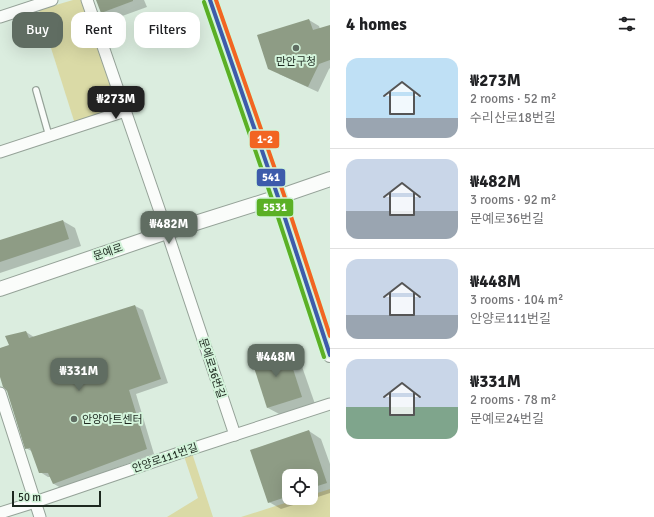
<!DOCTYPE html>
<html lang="en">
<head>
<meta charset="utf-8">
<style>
	body { margin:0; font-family:Signika,"Noto Sans KR",sans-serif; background:#f6f6f6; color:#202124; height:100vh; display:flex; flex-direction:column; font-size:15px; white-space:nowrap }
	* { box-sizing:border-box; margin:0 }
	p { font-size:13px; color:#757577 }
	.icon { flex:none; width:22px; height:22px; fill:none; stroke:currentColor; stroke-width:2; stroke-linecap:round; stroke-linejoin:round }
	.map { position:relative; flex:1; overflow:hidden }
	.drawer { display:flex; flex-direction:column; background:#fff; width:324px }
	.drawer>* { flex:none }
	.banner { position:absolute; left:12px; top:12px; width:258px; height:36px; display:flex; gap:8px }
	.controls { position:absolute; left:282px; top:469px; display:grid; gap:8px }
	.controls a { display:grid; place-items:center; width:36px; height:36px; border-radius:8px; background:#fff; box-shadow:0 4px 16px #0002; font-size:20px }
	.scale { position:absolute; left:12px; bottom:10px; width:89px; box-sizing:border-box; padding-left:4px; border:2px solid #1d281f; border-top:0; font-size:11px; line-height:14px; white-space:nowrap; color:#1d281f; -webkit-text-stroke:3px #d4f4db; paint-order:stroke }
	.price { position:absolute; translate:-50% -34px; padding:0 9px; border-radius:8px; background:#606d62; color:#fff; font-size:13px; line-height:26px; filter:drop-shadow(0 1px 2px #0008) }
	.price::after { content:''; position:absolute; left:50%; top:24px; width:12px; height:9px; margin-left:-6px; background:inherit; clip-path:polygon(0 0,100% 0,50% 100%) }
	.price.on { background:#222; color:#fff }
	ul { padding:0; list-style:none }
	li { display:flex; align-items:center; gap:12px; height:100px; padding:0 16px }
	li+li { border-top:1px solid #e0e0e0 }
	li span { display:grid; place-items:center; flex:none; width:112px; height:80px; border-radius:12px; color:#555 }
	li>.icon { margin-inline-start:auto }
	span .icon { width:48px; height:48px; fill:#fffc; stroke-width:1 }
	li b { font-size:17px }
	h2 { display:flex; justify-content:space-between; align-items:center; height:48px; padding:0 16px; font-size:17px }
	.chip { padding:0 14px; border-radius:12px; background:#fff; box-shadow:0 4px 16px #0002; font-size:14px; line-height:36px }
	.chip.on { background:#606d62; color:#fff }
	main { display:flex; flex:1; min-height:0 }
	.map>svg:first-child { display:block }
	.green { fill:#dadaa6 }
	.shadow { fill:#0003; fill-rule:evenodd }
	.building { fill:#8e9c85 }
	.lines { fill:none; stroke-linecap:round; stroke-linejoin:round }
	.service-casing { stroke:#95a298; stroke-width:8 }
	.minor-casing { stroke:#95a298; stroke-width:13 }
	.tertiary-casing { stroke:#95a298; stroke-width:16 }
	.service { stroke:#fafcfa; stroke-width:5.5 }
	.minor { stroke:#fafcfa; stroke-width:11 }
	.tertiary { stroke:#fafcfa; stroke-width:14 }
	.bus-1-casing { stroke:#d4f4db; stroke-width:7 }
	.bus-2-casing { stroke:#d4f4db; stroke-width:7 }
	.bus-3-casing { stroke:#d4f4db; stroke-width:7 }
	.bus-1 { stroke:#3d5bab; stroke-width:4 }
	.bus-2 { stroke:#5bb025; stroke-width:4 }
	.bus-3 { stroke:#f26522; stroke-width:4 }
	.poi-dot { fill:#606d62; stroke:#d4f4db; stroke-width:1.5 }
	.labels { text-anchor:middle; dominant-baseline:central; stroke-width:4; stroke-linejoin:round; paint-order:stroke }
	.poi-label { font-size:11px; fill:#1d281f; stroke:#d4f4db }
	.street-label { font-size:11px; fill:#1d281f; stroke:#d4f4db }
	.line-badge { stroke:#d4f4db; stroke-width:1.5 }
	.badge-label { font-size:11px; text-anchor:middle; font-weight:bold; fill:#fff }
</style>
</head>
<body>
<main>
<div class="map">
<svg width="330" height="517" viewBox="0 0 330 517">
	<rect width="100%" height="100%" fill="#dbeddf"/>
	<!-- green -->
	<g class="green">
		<path d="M73 0H85L121 109 75 124 39 10Z"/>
		<path d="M192 453 213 517H167L198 498 184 456Z"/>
		<path d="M330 489V517H241L301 498H311V495Z"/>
	</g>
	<!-- shadow -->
	<g class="shadow">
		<path d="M97 0H144L147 7 114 19 102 12Z"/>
		<path d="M309 20 319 26 320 29 330 26V68L329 69 318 92 279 74Z"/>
		<path d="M63 221 75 228 81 246 0 273V242Z"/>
		<path d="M135 306 143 310 168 383 136 394 154 454 61 488 54 484 51 477H48L40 472 33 452 26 448 8 390 0 373V349L10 346 26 332 34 337Z"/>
		<path d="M286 348 298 355 315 404 281 415 268 408Z"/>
		<path d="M309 431 321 439 330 464V493L281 509 269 502ZM289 476H311V498H289Z"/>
	</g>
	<!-- building -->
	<g class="building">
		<path d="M96 0H133V1L101 13Z"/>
		<path d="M309 19 313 30 330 25V60L319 64 308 87 268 69 257 35Z"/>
		<path d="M63 220 69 239 0 262V240Z"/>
		<path d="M135 305 161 379 129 390 147 449 53 484 48 473H39L30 448 25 449 7 391 3 387 0 377V348L9 345 5 336 26 331 29 338Z"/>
		<path d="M286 347 302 397 267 408 251 358Z"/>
		<path d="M309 430 327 483 311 488V476H289V496L268 503 250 450Z"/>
	</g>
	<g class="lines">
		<!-- service casing -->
		<g class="service-casing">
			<path id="service" d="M36 90 49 136"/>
		</g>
		<!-- minor casing -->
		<g class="minor-casing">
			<g id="minor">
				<path d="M87 0 167 232 235 435"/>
				<path d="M0 17 52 0"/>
				<path d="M0 152 125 111"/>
				<path d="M0 393 40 517"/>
				<path d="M0 513 35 502 182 452 330 404"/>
			</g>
		</g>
		<!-- tertiary casing -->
		<g class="tertiary-casing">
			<g id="tertiary">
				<path d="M210 0 278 197 330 355"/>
				<path d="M0 289 167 232 278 197 330 179"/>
			</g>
		</g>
		<!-- service -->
		<use href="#service" class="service"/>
		<!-- minor -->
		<use href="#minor" class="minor"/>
		<!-- tertiary -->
		<use href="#tertiary" class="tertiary"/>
		<!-- bus-1 casing -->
		<g class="bus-1-casing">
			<path id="bus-1" d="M210 0 278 197 330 355"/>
		</g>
		<!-- bus-2 casing -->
		<g class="bus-2-casing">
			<path id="bus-2" d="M204 2 272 199 324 357"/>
		</g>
		<!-- bus-3 casing -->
		<g class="bus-3-casing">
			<path id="bus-3" d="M216 0 284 195 330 336"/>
		</g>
		<!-- bus-1 -->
		<use href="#bus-1" class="bus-1"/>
		<!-- bus-2 -->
		<use href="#bus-2" class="bus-2"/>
		<!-- bus-3 -->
		<use href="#bus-3" class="bus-3"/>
	</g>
	<!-- markers -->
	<g class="poi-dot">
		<circle cx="296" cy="48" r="4"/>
		<circle cx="74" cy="419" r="4"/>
	</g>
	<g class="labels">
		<!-- poi labels -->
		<g class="poi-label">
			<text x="296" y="61">만안구청</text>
			<text x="82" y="419" text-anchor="start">안양아트센터</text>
		</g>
		<!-- street labels -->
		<g class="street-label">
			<text transform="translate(108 252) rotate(-19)">문예로</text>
			<text transform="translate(212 368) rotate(72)">문예로36번길</text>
			<text transform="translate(165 458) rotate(-19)">안양로111번길</text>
		</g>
	</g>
	<g class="line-badge">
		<rect x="249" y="130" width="31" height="19" rx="4" fill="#f26522"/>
		<rect x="256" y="168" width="30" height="19" rx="4" fill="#3d5bab"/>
		<rect x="256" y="198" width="38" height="19" rx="4" fill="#5bb025"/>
	</g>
	<g class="badge-label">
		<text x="265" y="143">1-2</text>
		<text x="271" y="181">541</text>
		<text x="275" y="211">5531</text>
	</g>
</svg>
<div class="controls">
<a><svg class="icon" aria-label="locate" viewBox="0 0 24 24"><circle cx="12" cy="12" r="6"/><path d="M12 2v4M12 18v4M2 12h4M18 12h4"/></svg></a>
</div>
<div class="scale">50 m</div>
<b class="price on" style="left:116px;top:120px">₩273M</b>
<b class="price" style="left:169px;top:245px">₩482M</b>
<b class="price" style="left:276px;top:378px">₩448M</b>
<b class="price" style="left:79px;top:392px">₩331M</b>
<div class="banner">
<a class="chip on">Buy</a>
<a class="chip">Rent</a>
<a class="chip">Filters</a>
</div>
</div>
<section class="drawer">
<h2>4 homes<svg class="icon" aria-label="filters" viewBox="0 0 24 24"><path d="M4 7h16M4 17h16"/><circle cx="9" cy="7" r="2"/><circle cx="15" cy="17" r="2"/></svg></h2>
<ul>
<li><span style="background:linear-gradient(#bfe0f5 75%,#9aa5b1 0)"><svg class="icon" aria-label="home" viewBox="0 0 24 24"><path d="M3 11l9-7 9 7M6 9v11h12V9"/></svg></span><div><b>₩273M</b><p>2 rooms · 52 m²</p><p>수리산로18번길</p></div></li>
<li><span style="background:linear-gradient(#c9d6e8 65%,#9aa5b1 0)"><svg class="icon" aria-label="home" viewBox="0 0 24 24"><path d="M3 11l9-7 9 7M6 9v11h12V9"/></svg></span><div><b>₩482M</b><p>3 rooms · 92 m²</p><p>문예로36번길</p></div></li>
<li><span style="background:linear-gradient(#c9d6e8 70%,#9aa5b1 0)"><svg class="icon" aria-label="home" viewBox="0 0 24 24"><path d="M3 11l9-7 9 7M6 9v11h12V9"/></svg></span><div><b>₩448M</b><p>3 rooms · 104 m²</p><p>안양로111번길</p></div></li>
<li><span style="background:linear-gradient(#c9d6e8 60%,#7fa58c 0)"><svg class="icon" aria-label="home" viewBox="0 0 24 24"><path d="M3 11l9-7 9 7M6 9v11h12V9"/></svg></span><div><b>₩331M</b><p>2 rooms · 78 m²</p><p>문예로24번길</p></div></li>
</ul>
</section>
</main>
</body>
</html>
